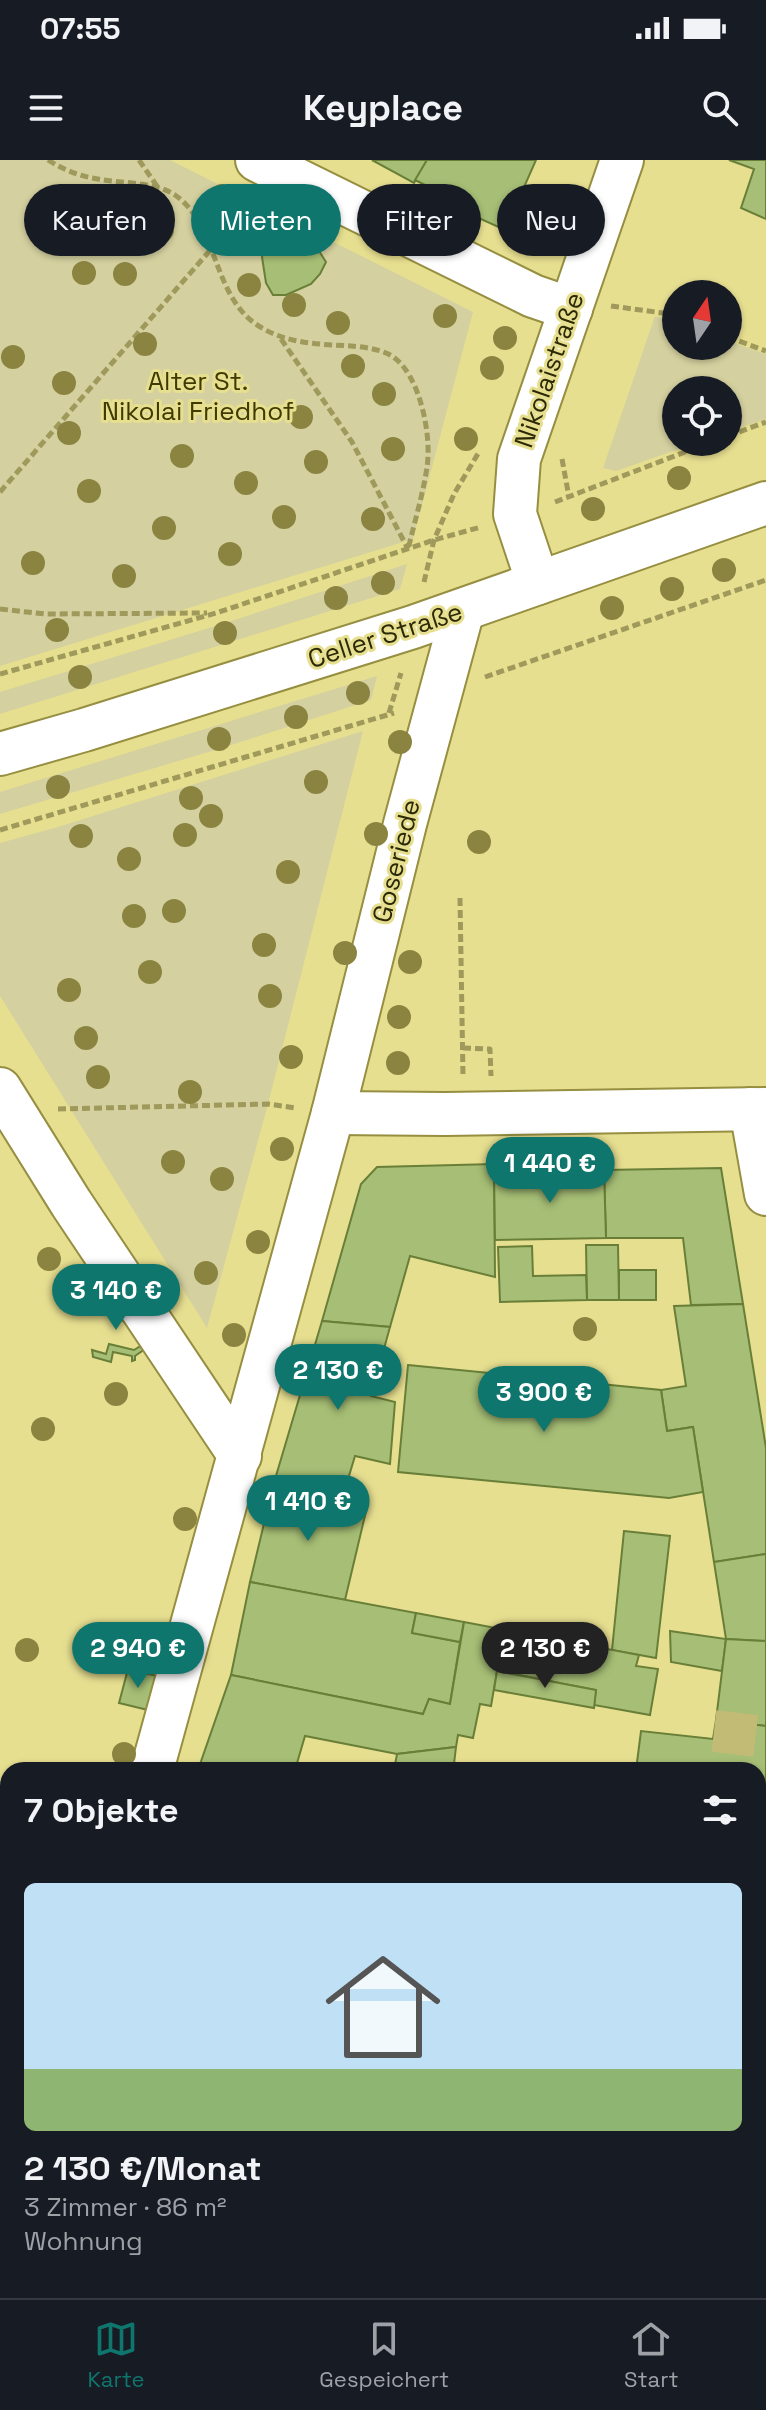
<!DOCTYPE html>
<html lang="de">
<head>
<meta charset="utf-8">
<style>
	body { margin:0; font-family:"Space Grotesk",sans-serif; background:#242831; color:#f1f3f6; height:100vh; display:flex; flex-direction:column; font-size:30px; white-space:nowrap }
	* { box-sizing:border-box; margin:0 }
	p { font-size:26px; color:#9ea1a6 }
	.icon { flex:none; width:44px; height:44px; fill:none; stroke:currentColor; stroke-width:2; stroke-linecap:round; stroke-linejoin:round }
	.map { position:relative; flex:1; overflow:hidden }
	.side { position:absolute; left:0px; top:1602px; width:766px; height:536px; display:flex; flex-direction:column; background:#171b24; border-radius:24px 24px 0 0; box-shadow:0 2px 6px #0004 }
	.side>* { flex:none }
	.guide { position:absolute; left:24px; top:24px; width:718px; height:72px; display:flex; gap:16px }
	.needle { width:52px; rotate:13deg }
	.buttons { position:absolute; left:662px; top:120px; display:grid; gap:16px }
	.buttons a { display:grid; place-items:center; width:80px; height:80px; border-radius:50%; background:#171b24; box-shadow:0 2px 6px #0004; font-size:40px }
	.price { position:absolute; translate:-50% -68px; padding:0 18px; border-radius:28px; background:#0f766e; color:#fff; font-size:26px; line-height:52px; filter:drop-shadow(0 2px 4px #0008) }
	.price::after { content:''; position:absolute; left:50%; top:48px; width:24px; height:18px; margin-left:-12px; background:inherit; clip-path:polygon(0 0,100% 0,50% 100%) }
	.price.current { background:#222; color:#fff }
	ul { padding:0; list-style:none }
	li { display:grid; align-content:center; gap:16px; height:424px; padding:0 24px }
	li+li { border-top:2px solid #363941 }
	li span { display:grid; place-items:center; height:248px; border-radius:12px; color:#555 }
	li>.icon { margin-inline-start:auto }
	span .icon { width:144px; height:144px; fill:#fffc; stroke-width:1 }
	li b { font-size:34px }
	h2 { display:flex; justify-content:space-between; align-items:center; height:96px; padding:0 24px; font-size:34px }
	.chip { padding:0 28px; border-radius:36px; background:#171b24; box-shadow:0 2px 6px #0004; font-size:28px; line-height:72px }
	.chip.current { background:#0f766e; color:#fff }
	.status { display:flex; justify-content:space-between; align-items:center; height:56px; padding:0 40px; background:#171b24; direction:ltr }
	.status svg { height:22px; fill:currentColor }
	header { display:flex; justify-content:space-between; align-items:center; height:104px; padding:0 24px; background:#171b24; font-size:36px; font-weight:700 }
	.tab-bar { display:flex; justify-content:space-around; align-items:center; height:112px; border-top:2px solid #363941; background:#171b24; font-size:22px; color:#9ea1a6 }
	.tab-bar a { display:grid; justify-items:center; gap:4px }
	.tab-bar .current { color:#0f766e }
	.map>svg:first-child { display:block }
	.green { fill:#d4d09f }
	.building { fill:#a6be75; stroke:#697f38; stroke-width:2 }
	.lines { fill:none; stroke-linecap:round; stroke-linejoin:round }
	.minor-tunnel { stroke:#c2bb75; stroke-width:42; stroke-dasharray:42 21; stroke-linecap:butt }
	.minor-casing { stroke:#968e40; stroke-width:46 }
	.path { stroke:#9f995b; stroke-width:5; stroke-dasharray:8 4; stroke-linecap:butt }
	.minor { stroke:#fff; stroke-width:42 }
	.tram { stroke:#8d884e; stroke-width:2 }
	.tree { fill:#8b8441 }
	.labels { text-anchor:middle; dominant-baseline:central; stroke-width:6; stroke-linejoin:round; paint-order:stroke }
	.street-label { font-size:26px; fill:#2c2907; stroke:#e7df90 }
	.park-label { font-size:26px; fill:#3f3a00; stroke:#e7df90 }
</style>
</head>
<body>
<div class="status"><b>07:55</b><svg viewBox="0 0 49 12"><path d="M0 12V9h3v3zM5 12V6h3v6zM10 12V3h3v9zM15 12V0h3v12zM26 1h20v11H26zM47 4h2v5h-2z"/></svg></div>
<header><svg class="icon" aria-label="menu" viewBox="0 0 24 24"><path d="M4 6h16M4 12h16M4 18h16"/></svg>Keyplace<svg class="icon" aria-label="search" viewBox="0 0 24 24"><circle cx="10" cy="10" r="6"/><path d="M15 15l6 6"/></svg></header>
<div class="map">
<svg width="766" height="2138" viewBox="0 0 766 2138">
	<rect width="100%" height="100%" fill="#e7df90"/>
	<!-- green -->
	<g class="green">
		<path d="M0 0H170L473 152 413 379 0 506Z"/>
		<path d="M655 156 676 163V186H728V181L766 194V259L728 272V230H676V282H699L616 311 603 308Z"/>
		<path d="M407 404 400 429 0 554V532L222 464Z"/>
		<path d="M377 516 371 540 222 588 0 654V632Z"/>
		<path d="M363 571 268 944 207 1168 0 836V683L58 667Z"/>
	</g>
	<!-- building -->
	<g class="building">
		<path d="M372 0H427L414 23Z"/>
		<path d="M427 0H536L505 70 439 40 443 34 415 20Z"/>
		<path d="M729 0H766V59L741 48 754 9Z"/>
		<path d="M285 72 298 75 310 82 319 91 326 102 320 114 311 124 286 135H273L266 123 262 97 265 84 271 73Z"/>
		<path d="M494 1004 495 1117 410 1096 390 1167 322 1161 361 1024 377 1007Z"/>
		<path d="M721 1008 743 1144 691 1145 683 1078H606L604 1010Z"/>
		<path d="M604 1010 606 1078 495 1080 494 1011Z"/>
		<path d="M586 1085H618L619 1140H587Z"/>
		<path d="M532 1086 533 1116 586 1115 587 1140 500 1142 498 1087Z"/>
		<rect x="619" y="1110" width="37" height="30"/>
		<path d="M82 1137 122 1148 120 1155 140 1160 145 1189 135 1196V1200L132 1201V1196L113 1192 111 1202 93 1197 92 1190 106 1194 109 1184 134 1190 142 1185 138 1165 114 1158 115 1152 83 1144Z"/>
		<path d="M743 1144 766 1288V1394L714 1402 693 1267 667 1271 661 1230 686 1226 674 1146Z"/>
		<path d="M322 1161 390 1167 371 1236 395 1242 390 1304 355 1296 342 1339 273 1326Z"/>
		<path d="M408 1205 661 1230 667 1271 693 1267 703 1332 669 1338 398 1312Z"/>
		<path d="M273 1326 342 1339 341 1344 367 1347 345 1440 250 1422Z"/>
		<path d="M624 1371 670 1376 656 1498 612 1490Z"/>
		<path d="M766 1394V1481L726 1479 714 1402Z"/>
		<path d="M250 1422 416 1453 412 1473 460 1482 450 1544 429 1539 423 1554 231 1515Z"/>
		<path d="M416 1453 464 1462 460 1482 412 1473Z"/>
		<path d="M464 1462 639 1495 636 1506 658 1509 650 1555 594 1545 596 1530 497 1511 491 1546 480 1544 473 1578 458 1575 456 1587 397 1594 305 1576 295 1610H198L231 1515 423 1554 429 1539 450 1544Z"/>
		<path d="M670 1471 726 1479 722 1511 671 1502Z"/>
		<path d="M726 1479 766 1481V1566L716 1560Z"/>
		<path d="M128 1509 157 1516 148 1550 119 1543Z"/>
		<path d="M497 1511 596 1530 594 1548 494 1530Z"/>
		<path d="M716 1560 766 1566V1651L758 1650V1610H636L641 1571 713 1579Z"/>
		<path d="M456 1587 454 1604 508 1610H394L397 1594Z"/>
		<path d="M758 1650 766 1651V1694L761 1734 758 1733Z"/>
		<path d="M201 2130H298L296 2138H198Z"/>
		<path d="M298 2130H348L345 2138H296Z"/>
		<path d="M348 2130H420L427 2132 425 2138H345Z"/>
	</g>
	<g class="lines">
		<!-- minor-tunnel -->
		<path class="minor-tunnel" d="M714 1571 766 1577"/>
		<!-- minor casing -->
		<g class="minor-casing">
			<g id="minor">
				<path d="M257 0 533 136 571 149"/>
				<path d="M538 423 515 354 519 299 622 0"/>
				<path d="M0 594 84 570 413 467 766 343"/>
				<path d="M0 929 71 1043 240 1296"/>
				<path d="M751 949 766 1034"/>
				<path d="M333 953 445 954 766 949"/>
				<path d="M152 1610 333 953 405 664 463 450"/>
				<path d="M758 1831 766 1832"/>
				<path d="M0 1885 8 1888"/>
				<path d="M0 1949 8 1944"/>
				<path d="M758 2106 766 2049"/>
			</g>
		</g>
		<!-- path -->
		<g class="path">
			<path d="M48 0C64 10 79 16 98 19 122 24 154 21 175 35 217 64 212 130 253 162 282 184 317 184 351 186 364 187 380 189 392 196 420 214 432 276 427 307 423 335 414 363 408 390"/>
			<path d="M139 0 159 29"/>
			<path d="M611 146 663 153 676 158"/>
			<path d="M728 177 766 191"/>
			<path d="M281 179 352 282 408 389"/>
			<path d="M728 276 766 262"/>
			<path d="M562 299 569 337"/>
			<path d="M0 332 252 42"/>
			<path d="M555 342 711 282"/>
			<path d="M424 422 434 380 454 334 479 292"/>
			<path d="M0 449 45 454 207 453"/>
			<path d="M0 514 216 453 434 380 481 367"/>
			<path d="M485 517 766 420"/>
			<path d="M389 553 401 513"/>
			<path d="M0 670 394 553"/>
			<path d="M460 738 463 917"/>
			<path d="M463 888 490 889 491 916"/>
			<path d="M58 949 268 944 296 948"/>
			<path d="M0 1802 8 1803"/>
			<path d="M0 1811 8 1810"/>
			<path d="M0 2016 8 2022"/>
			<path d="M0 2079 3 2072 8 2069"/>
			<path d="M110 2130 116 2138"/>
			<path d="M545 2138 548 2130"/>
		</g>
		<!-- minor -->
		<use href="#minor" class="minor"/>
		<!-- tram -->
		<g class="tram">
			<path d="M0 1913 8 1910"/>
			<path d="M0 1954 8 1949"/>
			<path d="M758 2098 766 2100"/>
			<path d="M758 2114 766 2115"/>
		</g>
	</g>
	<!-- trees -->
	<g class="tree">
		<circle cx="222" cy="36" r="12"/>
		<circle cx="101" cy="45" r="12"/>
		<circle cx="162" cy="70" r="12"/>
		<circle cx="84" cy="113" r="12"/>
		<circle cx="125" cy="114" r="12"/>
		<circle cx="249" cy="125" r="12"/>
		<circle cx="294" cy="145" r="12"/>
		<circle cx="445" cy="156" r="12"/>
		<circle cx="338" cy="163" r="12"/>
		<circle cx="505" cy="178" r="12"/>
		<circle cx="145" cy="184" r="12"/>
		<circle cx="13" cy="197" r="12"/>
		<circle cx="353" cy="206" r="12"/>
		<circle cx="492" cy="208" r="12"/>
		<circle cx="64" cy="223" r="12"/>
		<circle cx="384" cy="234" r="12"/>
		<circle cx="301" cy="257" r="12"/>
		<circle cx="69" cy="273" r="12"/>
		<circle cx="466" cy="279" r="12"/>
		<circle cx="393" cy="289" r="12"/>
		<circle cx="182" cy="296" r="12"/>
		<circle cx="316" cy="302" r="12"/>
		<circle cx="679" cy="318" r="12"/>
		<circle cx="246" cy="323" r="12"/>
		<circle cx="89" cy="331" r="12"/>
		<circle cx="593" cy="349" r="12"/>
		<circle cx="284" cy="357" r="12"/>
		<circle cx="373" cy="359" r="12"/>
		<circle cx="164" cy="368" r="12"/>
		<circle cx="230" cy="394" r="12"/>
		<circle cx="33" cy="403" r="12"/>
		<circle cx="724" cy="410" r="12"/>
		<circle cx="124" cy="416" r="12"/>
		<circle cx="383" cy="423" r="12"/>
		<circle cx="672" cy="429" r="12"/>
		<circle cx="336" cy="438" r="12"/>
		<circle cx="612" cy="448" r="12"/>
		<circle cx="57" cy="470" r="12"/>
		<circle cx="225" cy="473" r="12"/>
		<circle cx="80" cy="517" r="12"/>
		<circle cx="358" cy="533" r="12"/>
		<circle cx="296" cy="557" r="12"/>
		<circle cx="219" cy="579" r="12"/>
		<circle cx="400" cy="582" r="12"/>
		<circle cx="316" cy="622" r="12"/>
		<circle cx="58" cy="627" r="12"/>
		<circle cx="191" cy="638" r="12"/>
		<circle cx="211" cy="656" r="12"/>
		<circle cx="376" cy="674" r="12"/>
		<circle cx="185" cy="675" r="12"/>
		<circle cx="81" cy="676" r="12"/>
		<circle cx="479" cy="682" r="12"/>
		<circle cx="129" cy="699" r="12"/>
		<circle cx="288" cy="712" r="12"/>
		<circle cx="174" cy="751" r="12"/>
		<circle cx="134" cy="756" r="12"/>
		<circle cx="264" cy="785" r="12"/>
		<circle cx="345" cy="793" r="12"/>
		<circle cx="410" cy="802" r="12"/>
		<circle cx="150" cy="812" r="12"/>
		<circle cx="69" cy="830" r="12"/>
		<circle cx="270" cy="836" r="12"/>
		<circle cx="399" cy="857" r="12"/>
		<circle cx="86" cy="878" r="12"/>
		<circle cx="291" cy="897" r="12"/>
		<circle cx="398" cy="903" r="12"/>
		<circle cx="98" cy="917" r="12"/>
		<circle cx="190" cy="932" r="12"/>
		<circle cx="282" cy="989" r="12"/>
		<circle cx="173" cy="1002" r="12"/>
		<circle cx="222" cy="1019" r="12"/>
		<circle cx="258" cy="1082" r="12"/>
		<circle cx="49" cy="1099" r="12"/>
		<circle cx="206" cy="1113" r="12"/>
		<circle cx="585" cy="1169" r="12"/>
		<circle cx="234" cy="1175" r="12"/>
		<circle cx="116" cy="1234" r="12"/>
		<circle cx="43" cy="1269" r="12"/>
		<circle cx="185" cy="1359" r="12"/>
		<circle cx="27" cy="1490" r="12"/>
		<circle cx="150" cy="1496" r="12"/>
		<circle cx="124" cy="1594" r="12"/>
	</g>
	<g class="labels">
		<!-- street labels -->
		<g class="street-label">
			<text transform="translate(549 210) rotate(-71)">Nikolaistraße</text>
			<text transform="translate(385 475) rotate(-18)">Celler Straße</text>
			<text transform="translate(396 701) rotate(-76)">Goseriede</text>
		</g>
		<!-- park labels -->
		<g class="park-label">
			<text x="198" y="221">Alter St.<tspan x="198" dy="30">Nikolai Friedhof</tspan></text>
		</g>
	</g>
</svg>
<div class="buttons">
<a><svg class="needle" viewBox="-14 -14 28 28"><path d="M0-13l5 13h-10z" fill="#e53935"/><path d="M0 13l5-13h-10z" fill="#9ea1a6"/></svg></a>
<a><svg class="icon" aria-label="locate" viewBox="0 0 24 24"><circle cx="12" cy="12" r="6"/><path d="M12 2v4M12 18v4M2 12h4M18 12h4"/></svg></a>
</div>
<b class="price" style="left:550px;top:1045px">1 440 €</b>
<b class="price" style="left:116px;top:1172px">3 140 €</b>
<b class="price" style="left:338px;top:1252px">2 130 €</b>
<b class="price" style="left:544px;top:1274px">3 900 €</b>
<b class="price" style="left:308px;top:1383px">1 410 €</b>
<b class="price" style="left:138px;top:1530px">2 940 €</b>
<b class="price current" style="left:545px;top:1530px">2 130 €</b>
<div class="guide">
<a class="chip">Kaufen</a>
<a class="chip current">Mieten</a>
<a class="chip">Filter</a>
<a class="chip">Neu</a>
</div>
<section class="side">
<h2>7 Objekte<svg class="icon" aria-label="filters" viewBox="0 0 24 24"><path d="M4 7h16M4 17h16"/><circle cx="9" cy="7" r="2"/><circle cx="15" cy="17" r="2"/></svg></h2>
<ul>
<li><span style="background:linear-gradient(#bfe0f5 75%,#8fb573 0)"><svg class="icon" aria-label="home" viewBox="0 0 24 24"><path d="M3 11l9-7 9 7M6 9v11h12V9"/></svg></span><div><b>2 130 €/Monat</b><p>3 Zimmer · 86 m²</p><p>Wohnung</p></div></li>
</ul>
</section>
</div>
<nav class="tab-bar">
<a class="current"><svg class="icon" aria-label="map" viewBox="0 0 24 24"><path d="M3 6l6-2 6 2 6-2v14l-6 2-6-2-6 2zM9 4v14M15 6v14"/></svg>Karte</a>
<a><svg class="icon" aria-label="saved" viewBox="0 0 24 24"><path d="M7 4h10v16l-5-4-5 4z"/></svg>Gespeichert</a>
<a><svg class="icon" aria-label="home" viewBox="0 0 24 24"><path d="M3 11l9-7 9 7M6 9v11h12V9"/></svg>Start</a>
</nav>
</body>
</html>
